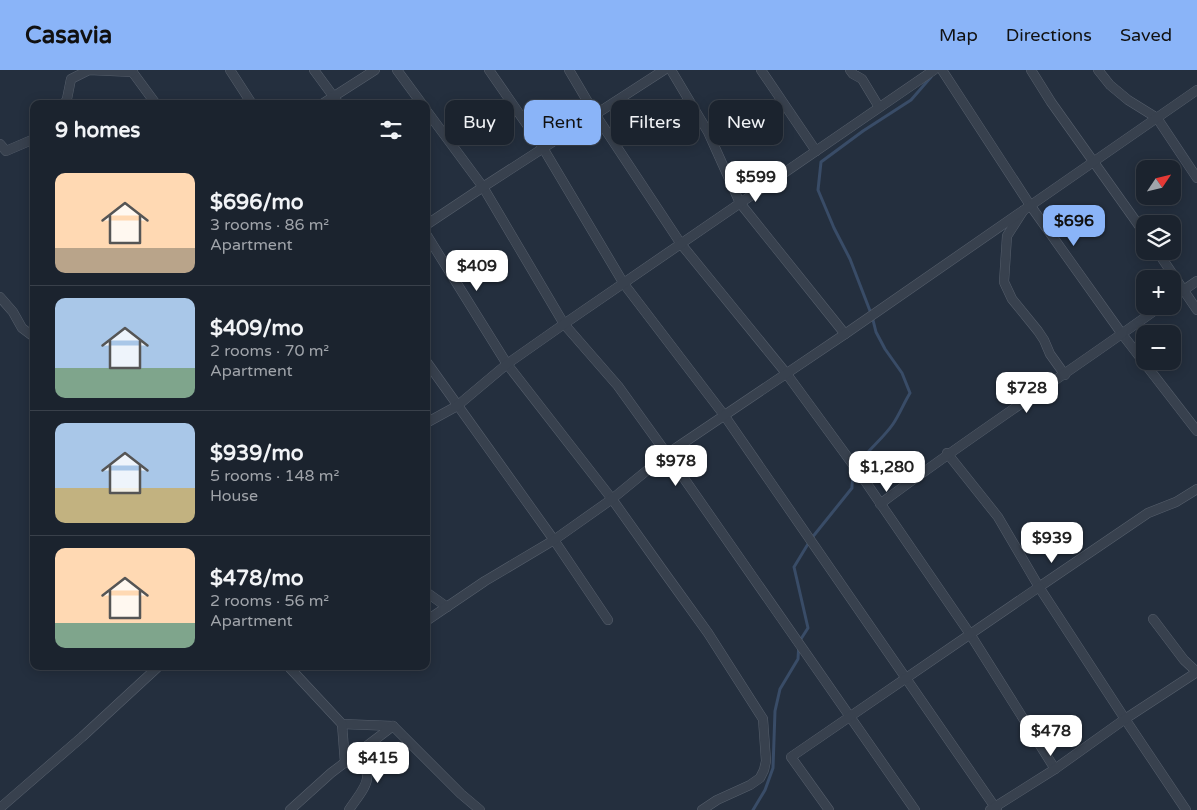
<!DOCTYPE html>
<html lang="en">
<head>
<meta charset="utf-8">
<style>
	body { margin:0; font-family:"Varela Round",sans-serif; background:#282f3a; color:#f1f3f6; height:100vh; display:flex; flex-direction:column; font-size:19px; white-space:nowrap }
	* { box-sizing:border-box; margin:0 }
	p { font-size:16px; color:#a0a4aa }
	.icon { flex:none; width:28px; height:28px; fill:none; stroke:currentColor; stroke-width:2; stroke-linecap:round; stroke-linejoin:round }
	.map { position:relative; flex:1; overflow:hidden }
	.side { position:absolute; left:30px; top:30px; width:400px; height:570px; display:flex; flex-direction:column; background:#1b232e; border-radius:10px; box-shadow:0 2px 12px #0003,0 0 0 1px #39404a }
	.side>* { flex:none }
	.hud { position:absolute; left:445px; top:30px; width:475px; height:45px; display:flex; gap:10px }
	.needle { width:32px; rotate:55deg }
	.fabs { position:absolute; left:1136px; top:90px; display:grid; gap:10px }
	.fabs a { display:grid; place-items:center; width:45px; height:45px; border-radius:10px; background:#1b232e; box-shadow:0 2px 12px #0003,0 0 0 1px #39404a; font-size:25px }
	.price { position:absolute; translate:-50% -42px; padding:0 11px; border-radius:10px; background:#fff; color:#222; font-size:16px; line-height:32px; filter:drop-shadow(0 1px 2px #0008) }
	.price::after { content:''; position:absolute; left:50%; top:30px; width:15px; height:11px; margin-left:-8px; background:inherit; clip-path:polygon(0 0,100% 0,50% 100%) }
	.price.active { background:#8ab4f8; color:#111 }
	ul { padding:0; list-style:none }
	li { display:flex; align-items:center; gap:15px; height:125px; padding:0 25px }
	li+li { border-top:1px solid #39404a }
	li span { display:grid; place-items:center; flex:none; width:140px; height:100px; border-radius:10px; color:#555 }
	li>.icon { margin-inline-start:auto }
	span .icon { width:60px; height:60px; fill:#fffc; stroke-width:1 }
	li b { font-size:21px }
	h2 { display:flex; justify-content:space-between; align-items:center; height:60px; padding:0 25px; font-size:21px }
	.chip { padding:0 18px; border-radius:10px; background:#1b232e; box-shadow:0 2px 12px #0003,0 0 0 1px #39404a; font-size:18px; line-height:45px }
	.chip.active { background:#8ab4f8; color:#111 }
	header { display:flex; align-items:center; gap:30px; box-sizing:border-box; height:70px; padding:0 25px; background:#8ab4f8; color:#111 }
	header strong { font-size:24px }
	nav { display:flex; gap:28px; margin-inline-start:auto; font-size:18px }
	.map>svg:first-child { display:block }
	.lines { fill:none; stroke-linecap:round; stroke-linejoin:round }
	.stream { stroke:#394c67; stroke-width:3 }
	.minor-casing { stroke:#565f6c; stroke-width:10 }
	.minor { stroke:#38414e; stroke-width:9 }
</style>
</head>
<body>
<header>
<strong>Casavia</strong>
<nav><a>Map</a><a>Directions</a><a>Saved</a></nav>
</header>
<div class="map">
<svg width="1197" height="740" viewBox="0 0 1197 740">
	<rect width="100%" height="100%" fill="#242f3e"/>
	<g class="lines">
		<!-- stream -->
		<path class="stream" d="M753 740 765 720 773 698 775 641 780 619 798 589 799 572 808 558 794 497 811 469 852 418C851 390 878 376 893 354 899 345 904 333 910 323L902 303 885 279 876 262 872 246 850 189 834 158 818 120 821 92 863 61 911 30 931 7"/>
		<!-- minor casing -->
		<g class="minor-casing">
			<g id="minor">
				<path d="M131 0 156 34"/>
				<path d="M230 0 252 34"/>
				<path d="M314 0 339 34"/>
				<path d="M397 0 422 34"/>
				<path d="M489 0 543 78 624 214 724 345 997 740"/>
				<path d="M569 0 595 44 681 174 786 303 865 411 970 564 1055 699"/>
				<path d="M671 0 708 62 740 133 845 264"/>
				<path d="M761 0 816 81"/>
				<path d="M850 0 853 4 862 9 879 37"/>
				<path d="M942 0 1030 135 1122 264 1197 361"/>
				<path d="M1031 0 1051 32 1145 164"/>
				<path d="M1098 0 1110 15 1128 30 1157 48 1197 108"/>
				<path d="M64 34 67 29 71 9 89 0 132 2 133 0"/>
				<path d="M322 34 375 0"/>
				<path d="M426 40 483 117 564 254 618 316 667 384 915 740"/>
				<path d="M0 74 6 81 34 69"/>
				<path d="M1023 141 1007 166 1004 212 1012 229 1038 261 1044 270 1050 284 1065 305"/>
				<path d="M426 155 483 117 664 0"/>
				<path d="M426 164 507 294 612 429 664 502 708 563 763 649 766 691 764 700 760 708 750 715 717 730 702 740"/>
				<path d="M1157 181 1197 240"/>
				<path d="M0 227 13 242 22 258 34 267"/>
				<path d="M1172 228 1197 211"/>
				<path d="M426 291 554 470 608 550"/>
				<path d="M426 353 457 336 507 294 564 254 934 0"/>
				<path d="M947 383 998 447 1039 517 1148 443 1176 432 1197 419"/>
				<path d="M880 434C972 365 1068 303 1161 236"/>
				<path d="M426 522 447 537"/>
				<path d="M426 551 485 511 554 470 612 429 667 384 845 264 1197 20"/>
				<path d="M288 596 342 654 393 656"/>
				<path d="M342 654 345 693"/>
				<path d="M0 738 82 667 159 596"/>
				<path d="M290 740 331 703 393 656 461 724 480 740"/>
				<path d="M349 740C354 731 369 716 367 705 366 698 361 690 359 683"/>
				<path d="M829 740 791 687 1039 517 1125 649 1186 740"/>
				<path d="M990 740 1055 699 1125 649 1197 602 1184 590 1153 549"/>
			</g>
		</g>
		<!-- minor -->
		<use href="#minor" class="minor"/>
	</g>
</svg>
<div class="fabs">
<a><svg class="needle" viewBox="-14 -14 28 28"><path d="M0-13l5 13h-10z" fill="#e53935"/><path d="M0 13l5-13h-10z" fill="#a0a4aa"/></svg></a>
<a><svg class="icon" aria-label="layers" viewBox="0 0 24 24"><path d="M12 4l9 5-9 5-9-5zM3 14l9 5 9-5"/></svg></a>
<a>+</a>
<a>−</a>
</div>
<b class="price" style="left:756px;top:133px">$599</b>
<b class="price active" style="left:1074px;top:177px">$696</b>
<b class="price" style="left:477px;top:222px">$409</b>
<b class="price" style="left:1027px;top:344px">$728</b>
<b class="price" style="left:676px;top:417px">$978</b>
<b class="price" style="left:887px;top:423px">$1,280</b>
<b class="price" style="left:1052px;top:494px">$939</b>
<b class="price" style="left:1051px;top:687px">$478</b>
<b class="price" style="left:378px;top:714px">$415</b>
<div class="hud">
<a class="chip">Buy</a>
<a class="chip active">Rent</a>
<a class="chip">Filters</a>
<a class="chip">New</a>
</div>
<section class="side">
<h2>9 homes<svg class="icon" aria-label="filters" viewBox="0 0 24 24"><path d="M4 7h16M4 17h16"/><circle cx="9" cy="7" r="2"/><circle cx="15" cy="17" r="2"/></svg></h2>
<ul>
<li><span style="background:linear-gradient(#ffd9b3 75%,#b9a48a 0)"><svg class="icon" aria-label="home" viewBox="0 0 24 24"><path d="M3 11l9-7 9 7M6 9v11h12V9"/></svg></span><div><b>$696/mo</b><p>3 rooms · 86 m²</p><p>Apartment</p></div></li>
<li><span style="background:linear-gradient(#a9c7e8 70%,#7fa58c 0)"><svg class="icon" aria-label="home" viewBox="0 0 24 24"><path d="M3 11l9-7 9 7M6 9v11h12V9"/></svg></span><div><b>$409/mo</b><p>2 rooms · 70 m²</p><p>Apartment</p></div></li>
<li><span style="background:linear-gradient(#a9c7e8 65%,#c2b280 0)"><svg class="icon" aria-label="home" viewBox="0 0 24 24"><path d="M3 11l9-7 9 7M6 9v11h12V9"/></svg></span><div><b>$939/mo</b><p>5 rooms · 148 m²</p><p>House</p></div></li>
<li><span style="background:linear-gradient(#ffd9b3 75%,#7fa58c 0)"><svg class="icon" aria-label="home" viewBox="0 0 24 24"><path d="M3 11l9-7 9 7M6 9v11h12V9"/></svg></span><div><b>$478/mo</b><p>2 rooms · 56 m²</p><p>Apartment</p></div></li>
</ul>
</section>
</div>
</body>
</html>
